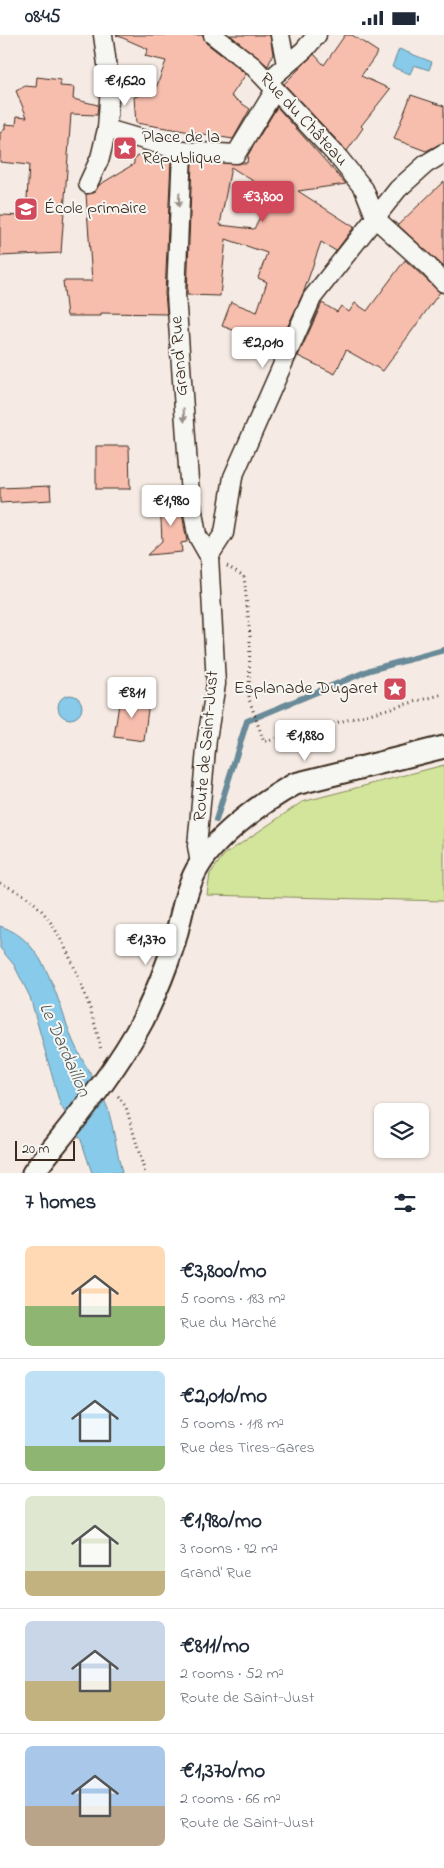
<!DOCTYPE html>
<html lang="en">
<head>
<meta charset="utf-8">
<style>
	body { margin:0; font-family:"Indie Flower",sans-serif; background:#f2f2f3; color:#1f2937; height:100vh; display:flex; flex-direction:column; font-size:19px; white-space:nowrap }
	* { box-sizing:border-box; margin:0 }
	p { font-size:16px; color:#747a83 }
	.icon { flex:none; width:28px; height:28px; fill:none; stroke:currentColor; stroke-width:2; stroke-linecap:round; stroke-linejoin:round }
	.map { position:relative; height:1138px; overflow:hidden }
	.sheet { display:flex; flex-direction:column; background:#fff; flex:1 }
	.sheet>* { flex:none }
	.controls { position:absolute; left:374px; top:1068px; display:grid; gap:10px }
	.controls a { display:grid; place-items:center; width:55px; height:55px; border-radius:8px; background:#fff; box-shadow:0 1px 4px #0004; font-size:25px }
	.scale { position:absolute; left:15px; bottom:12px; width:60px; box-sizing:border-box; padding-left:5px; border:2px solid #3b2a1e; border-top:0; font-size:14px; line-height:18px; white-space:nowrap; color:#3b2a1e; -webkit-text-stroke:4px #f6f6f2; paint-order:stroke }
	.price { position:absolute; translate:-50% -42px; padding:0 11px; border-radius:5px; background:#fff; color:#222; font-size:16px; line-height:32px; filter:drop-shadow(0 1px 2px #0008) }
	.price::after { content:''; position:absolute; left:50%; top:30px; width:15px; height:11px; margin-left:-8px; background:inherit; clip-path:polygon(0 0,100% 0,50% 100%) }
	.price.selected { background:#d1495b; color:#fff }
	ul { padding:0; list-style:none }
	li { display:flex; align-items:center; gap:15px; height:125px; padding:0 25px }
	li+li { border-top:1px solid #e0e1e3 }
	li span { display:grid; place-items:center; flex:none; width:140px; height:100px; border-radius:8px; color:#555 }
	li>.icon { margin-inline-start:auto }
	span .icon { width:60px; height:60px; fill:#fffc; stroke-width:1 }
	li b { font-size:21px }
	h2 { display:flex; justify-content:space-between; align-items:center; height:60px; padding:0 25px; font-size:21px }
	.status { display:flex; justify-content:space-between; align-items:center; height:35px; padding:0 25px; background:#fff; direction:ltr }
	.status svg { height:14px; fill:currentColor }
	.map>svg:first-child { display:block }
	.green { fill:#d2e59a; stroke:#86885c }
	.water { fill:#88cae9; stroke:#698a98 }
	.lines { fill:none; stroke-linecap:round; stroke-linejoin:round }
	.stream { stroke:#698a98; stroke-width:6 }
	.building { fill:#f7beae; stroke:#3b2a1e; fill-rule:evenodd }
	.minor-casing { stroke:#3b2a1e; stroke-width:21 }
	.tertiary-casing { stroke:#3b2a1e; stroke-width:25 }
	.path { stroke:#3b2a1e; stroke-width:3; stroke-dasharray:1 4; stroke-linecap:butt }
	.minor { stroke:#f6f6f2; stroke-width:18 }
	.tertiary { stroke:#f6f6f2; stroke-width:21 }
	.oneway { fill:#989088 }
	.labels { text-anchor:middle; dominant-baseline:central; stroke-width:4; stroke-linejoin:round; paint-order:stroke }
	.street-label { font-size:18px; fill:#3b2a1e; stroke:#f6f6f2 }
	.poi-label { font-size:18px; fill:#3b2a1e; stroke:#f6f6f2; text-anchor:start }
	.water-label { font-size:19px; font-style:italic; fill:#525a5b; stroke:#f6f6f2 }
</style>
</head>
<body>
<div class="status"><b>08:45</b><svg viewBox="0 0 49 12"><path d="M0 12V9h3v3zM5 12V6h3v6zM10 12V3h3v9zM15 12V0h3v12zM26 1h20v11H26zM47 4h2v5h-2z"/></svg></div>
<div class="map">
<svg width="444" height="1138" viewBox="0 0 444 1138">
	<rect width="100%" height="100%" fill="#f6ebe4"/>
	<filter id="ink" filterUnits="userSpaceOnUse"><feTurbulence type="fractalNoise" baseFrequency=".02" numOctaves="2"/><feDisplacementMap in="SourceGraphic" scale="10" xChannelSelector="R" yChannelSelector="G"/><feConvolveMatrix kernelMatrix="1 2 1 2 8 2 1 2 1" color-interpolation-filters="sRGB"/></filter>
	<g filter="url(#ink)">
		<!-- green -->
		<path class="green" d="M444 730V866L207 860 210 839 224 820 302 767Z"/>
		<!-- water -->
		<g class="water">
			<path d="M399 14 432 27 429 35 414 30 410 39 392 32Z"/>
			<circle cx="70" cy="672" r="12"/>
			<path d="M0 891C47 905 57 967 73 1006 83 1029 99 1050 108 1074 114 1095 117 1117 122 1138H92L81 1105 60 1069 30 962 14 930 0 913Z"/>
		</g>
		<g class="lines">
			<!-- stream -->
			<path class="stream" d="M216 785 247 686 370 635 444 615"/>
		</g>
		<!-- building -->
		<g class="building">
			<path d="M116 0H203L206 8 246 39 231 61 250 74 233 104 136 88 134 62 155 56 166 26 145 21 148 14Z"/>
			<path d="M230 0H270L273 19 268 31Z"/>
			<path d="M345 0H352L378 17 361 41 390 54 361 91 363 93 347 116 284 49 314 19 324 30Z"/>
			<path d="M37 42 61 45 60 51 74 52 73 64 98 70 97 80 71 79 61 218 0 221V180L26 181 29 130 0 127V98L5 94V89L16 90 17 81 27 82 16 56 25 51 36 52Z"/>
			<path d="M411 60 444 71V107L426 116 394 104Z"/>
			<path d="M277 72 346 149 298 156 354 192 336 216 321 207 304 256 285 297 270 293 265 307 222 291 231 267 257 277 267 247 258 243 267 218 226 204 220 261 187 260 192 127 247 128 248 120ZM231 132 272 158 254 194 220 190Z"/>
			<path d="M139 120 171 124 165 259 167 279 101 278V281H67L63 246H92L86 159 94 158 99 150 134 129V124Z"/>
			<path d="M444 146V232L398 190Z"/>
			<path d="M405 225 440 257 383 336 346 315 335 339 298 321 322 268 337 277 341 271 349 277 355 268 367 276Z"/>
			<path d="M96 411H129L130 454H96Z"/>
			<path d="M50 451 51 465 0 468V453Z"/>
			<path d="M179 461 187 507 181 508 182 517 147 520 162 506 160 463Z"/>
			<path d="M120 662 149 666 144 706 114 702Z"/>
		</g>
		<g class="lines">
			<!-- minor casing -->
			<g class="minor-casing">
				<g id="minor">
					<path d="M103 0 110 51 107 94 182 116 236 119 275 55"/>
					<path d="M213 0 253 31 339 123 364 154 376 184 428 231 444 248"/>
					<path d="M280 0 286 29"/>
					<path d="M268 46 304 15 317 0"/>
					<path d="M182 116 176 259 190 460 197 500 209 521 216 649 207 704 197 811 200 829"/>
					<path d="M88 149 100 123 107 94"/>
					<path d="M209 521 224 498 233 442 312 263 398 154 426 129 444 118"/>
				</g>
			</g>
			<!-- tertiary casing -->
			<g class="tertiary-casing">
				<path id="tertiary" d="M33 1138C71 1089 114 1040 143 985 155 960 166 934 174 908 182 881 185 852 200 829 219 799 264 766 295 749L444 712"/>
			</g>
			<!-- path -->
			<g class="path">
				<path d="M227 531 244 541 250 601 249 664 264 707 444 659"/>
				<path d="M0 848C11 853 24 859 33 867 63 891 95 978 101 1016"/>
				<path d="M118 1061 126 1072 145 1138"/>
			</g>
			<!-- minor -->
			<use href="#minor" class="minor"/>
			<!-- tertiary -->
			<use href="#tertiary" class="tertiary"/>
		</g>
		<!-- one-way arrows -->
		<defs><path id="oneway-solid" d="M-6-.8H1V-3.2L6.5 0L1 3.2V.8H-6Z" transform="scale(1.25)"/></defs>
		<g class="oneway">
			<use href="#oneway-solid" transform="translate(179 165) rotate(93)"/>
			<use href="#oneway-solid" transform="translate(184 380) rotate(86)"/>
		</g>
	</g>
	<!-- icons -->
	<defs>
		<g id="sight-square" transform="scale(1.25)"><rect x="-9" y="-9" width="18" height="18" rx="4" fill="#d1495b" stroke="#f6f6f2"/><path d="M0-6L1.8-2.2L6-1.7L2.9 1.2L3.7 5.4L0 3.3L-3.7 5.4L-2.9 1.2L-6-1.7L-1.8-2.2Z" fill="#fff"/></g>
		<g id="school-square" transform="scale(1.25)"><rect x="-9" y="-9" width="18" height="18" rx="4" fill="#d1495b" stroke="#f6f6f2"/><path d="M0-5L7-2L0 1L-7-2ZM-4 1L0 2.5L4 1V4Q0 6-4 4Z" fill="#fff"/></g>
	</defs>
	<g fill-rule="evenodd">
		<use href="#sight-square" x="125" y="113"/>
		<use href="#school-square" x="26" y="174"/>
		<use href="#sight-square" x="395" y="654"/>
	</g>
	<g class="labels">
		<!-- street labels -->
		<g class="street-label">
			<text transform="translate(303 85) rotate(47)">Rue du Château</text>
			<text transform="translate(180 321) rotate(-94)">Grand' Rue</text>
			<text transform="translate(207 711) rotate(-85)">Route de Saint-Just</text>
		</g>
		<!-- poi labels -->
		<g class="poi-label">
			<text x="142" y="103">Place de la<tspan x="142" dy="21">République</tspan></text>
			<text x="44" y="174">École primaire</text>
			<text x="378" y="654" text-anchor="end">Esplanade Dugaret</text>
		</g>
		<!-- water labels -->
		<g class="water-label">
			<text transform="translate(64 1015) rotate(66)">Le Dardaillon</text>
		</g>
	</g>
</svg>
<div class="controls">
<a><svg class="icon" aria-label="layers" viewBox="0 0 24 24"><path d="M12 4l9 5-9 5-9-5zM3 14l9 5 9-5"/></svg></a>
</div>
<div class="scale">20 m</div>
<b class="price" style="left:125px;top:72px">€1,620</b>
<b class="price selected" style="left:263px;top:188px">€3,800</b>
<b class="price" style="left:263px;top:334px">€2,010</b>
<b class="price" style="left:171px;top:492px">€1,980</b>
<b class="price" style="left:132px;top:684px">€811</b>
<b class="price" style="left:305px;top:727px">€1,880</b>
<b class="price" style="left:146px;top:931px">€1,370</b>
</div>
<section class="sheet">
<h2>7 homes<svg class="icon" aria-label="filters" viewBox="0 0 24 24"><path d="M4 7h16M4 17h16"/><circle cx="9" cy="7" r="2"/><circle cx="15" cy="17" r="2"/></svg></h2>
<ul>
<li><span style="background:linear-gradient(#ffd9b3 60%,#8fb573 0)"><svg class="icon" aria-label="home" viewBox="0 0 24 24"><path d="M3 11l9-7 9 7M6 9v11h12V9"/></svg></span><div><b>€3,800/mo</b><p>5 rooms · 183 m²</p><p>Rue du Marché</p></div></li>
<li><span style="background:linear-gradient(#bfe0f5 75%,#8fb573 0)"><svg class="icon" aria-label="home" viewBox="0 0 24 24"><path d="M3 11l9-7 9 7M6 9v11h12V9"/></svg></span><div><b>€2,010/mo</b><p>5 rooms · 118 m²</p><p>Rue des Tires-Gares</p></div></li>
<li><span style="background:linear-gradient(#dfe7d0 75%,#c2b280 0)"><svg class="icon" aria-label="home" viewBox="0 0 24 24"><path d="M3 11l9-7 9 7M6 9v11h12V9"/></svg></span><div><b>€1,980/mo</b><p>3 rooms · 92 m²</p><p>Grand' Rue</p></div></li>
<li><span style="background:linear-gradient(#c9d6e8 60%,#c2b280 0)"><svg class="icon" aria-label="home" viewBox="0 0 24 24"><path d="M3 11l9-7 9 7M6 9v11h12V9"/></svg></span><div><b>€811/mo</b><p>2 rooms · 52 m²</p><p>Route de Saint-Just</p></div></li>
<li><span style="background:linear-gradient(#a9c7e8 60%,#b9a48a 0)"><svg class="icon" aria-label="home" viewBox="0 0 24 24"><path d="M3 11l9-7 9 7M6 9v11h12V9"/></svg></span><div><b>€1,370/mo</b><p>2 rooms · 66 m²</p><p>Route de Saint-Just</p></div></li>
</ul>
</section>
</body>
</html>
